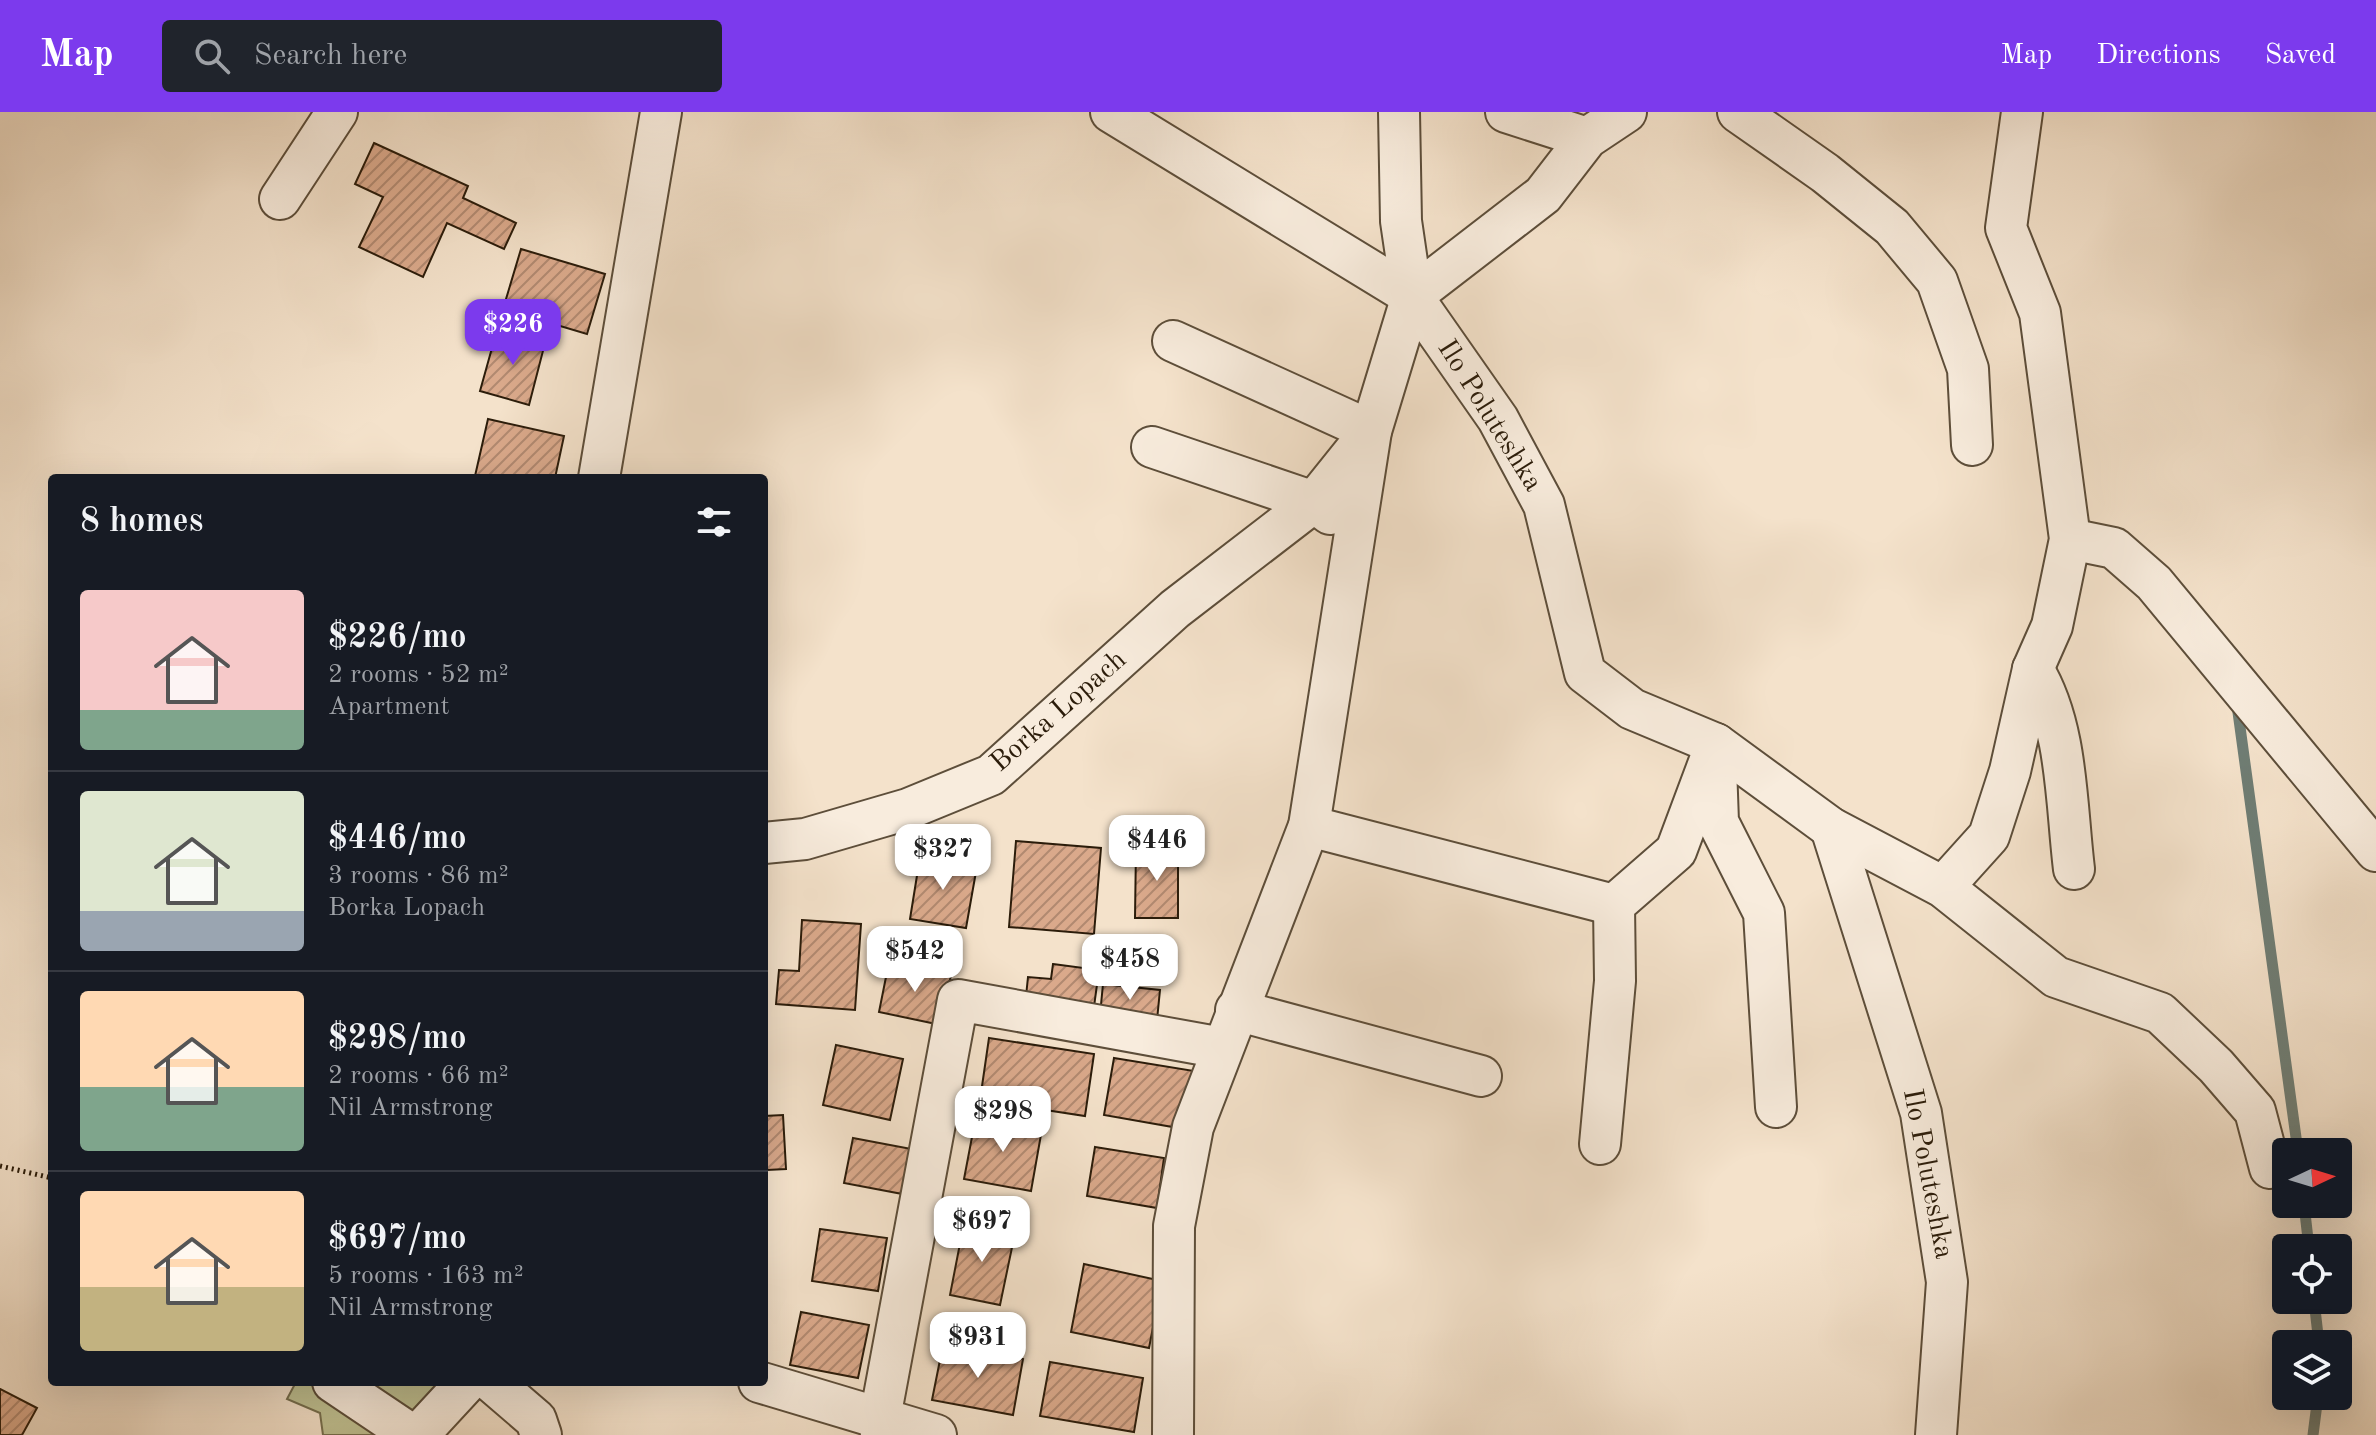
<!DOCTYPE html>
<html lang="en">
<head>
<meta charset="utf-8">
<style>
	body { margin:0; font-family:"Old Standard TT",serif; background:#20242c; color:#f1f3f6; height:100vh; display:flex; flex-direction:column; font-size:30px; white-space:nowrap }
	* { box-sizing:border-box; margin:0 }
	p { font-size:26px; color:#9ea1a6 }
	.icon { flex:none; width:44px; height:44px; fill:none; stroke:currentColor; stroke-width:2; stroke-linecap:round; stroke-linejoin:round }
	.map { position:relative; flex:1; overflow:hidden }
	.panel { position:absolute; left:48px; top:362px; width:720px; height:912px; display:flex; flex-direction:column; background:#171b24; border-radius:8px; box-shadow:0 8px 32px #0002 }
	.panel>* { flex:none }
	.needle { width:52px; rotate:86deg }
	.fabs { position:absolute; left:2272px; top:1026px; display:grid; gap:16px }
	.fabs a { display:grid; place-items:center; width:80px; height:80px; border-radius:8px; background:#171b24; box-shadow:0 8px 32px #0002; font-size:40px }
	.price { position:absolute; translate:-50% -68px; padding:0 18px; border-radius:16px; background:#fff; color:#222; font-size:26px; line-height:52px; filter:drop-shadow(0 2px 4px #0008) }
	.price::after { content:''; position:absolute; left:50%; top:48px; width:24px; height:18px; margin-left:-12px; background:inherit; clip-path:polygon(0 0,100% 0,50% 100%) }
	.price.active { background:#7c3aed; color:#fff }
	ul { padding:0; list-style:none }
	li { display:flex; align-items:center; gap:24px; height:200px; padding:0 32px }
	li+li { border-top:2px solid #363941 }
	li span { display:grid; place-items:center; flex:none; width:224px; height:160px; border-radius:8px; color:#555 }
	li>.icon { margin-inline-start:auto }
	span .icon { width:96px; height:96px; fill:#fffc; stroke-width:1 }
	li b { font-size:34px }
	h2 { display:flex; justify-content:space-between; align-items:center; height:96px; padding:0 32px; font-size:34px }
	header { display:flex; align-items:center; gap:48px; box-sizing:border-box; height:112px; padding:0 40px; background:#7c3aed; color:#fff }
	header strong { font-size:38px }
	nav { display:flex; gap:44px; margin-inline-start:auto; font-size:28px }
	.search { width:560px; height:72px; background:#20242c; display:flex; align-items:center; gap:20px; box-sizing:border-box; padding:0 28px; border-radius:8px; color:#9ea1a6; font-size:30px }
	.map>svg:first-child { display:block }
	.grass { fill:#c0c294; stroke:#766f4f; stroke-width:2 }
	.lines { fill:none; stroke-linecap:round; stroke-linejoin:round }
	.stream { stroke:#6f7d74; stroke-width:11 }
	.building { fill:url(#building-hatch); stroke:#2b1c0a; stroke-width:2 }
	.minor-casing { stroke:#5d4e3a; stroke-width:44 }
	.path { stroke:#2b1c0a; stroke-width:5; stroke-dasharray:2 4; stroke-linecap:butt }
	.minor { stroke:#f8ecdd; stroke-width:40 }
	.labels { text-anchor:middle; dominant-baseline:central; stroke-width:6; stroke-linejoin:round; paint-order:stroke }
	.street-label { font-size:28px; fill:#2b1c0a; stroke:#f8ecdd }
</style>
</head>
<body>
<header>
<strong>Map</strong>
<div class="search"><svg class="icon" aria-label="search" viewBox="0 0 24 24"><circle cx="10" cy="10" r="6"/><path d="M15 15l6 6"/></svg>Search here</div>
<nav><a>Map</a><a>Directions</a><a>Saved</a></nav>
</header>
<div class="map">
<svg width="2376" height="1323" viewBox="0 0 2376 1323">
	<defs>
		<pattern id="building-hatch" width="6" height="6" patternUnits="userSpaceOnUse" patternTransform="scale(2)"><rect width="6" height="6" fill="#daa98b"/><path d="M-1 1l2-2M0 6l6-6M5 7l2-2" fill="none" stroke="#b18970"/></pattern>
	</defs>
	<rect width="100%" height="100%" fill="#f4e2cb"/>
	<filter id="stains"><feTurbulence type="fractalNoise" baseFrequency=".0025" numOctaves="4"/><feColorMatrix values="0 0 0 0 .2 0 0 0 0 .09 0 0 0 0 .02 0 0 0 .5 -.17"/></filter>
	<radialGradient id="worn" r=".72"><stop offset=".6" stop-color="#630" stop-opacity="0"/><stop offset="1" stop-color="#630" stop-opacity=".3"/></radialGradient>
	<!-- grass -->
	<path class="grass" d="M296 1270H467L418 1323H323L320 1301 287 1287Z"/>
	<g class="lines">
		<!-- stream -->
		<g class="stream">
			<path d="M2237 593 2298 1040"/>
			<path d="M2304 1092 2309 1136"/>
			<path d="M2314 1188 2319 1232"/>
			<path d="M2313 1323 2318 1284"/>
		</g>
	</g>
	<!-- building -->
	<g class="building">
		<path d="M374 31 468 74 463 86 516 111 504 137 447 111 423 165 359 135 383 85 355 72Z"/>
		<path d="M521 137 605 162 587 222 503 197Z"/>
		<path d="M497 218 545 231 529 293 480 279Z"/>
		<path d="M488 307 564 324 555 366 475 364Z"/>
		<path d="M1016 729 1101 736 1094 822 1009 815Z"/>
		<path d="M1136 735H1178V806H1135Z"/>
		<path d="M920 745 977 754 966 816 910 807Z"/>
		<path d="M802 808 861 812 855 898 776 892 779 858 799 859Z"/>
		<path d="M889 850 951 863 941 913 879 900Z"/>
		<path d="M1053 852 1099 858 1093 902 1025 894 1028 865 1051 867Z"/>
		<path d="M1103 872 1160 878 1157 908 1100 903Z"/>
		<path d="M989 926 1094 942 1085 1004 980 988Z"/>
		<path d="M836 933 903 947 890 1008 823 993Z"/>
		<path d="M1114 946 1194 959 1184 1017 1104 1003Z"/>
		<path d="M783 1003 786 1057 767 1058 764 1004Z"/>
		<path d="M976 1004 1042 1017 1031 1079 964 1067Z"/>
		<path d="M853 1026 922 1039 913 1084 844 1071Z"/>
		<path d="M1095 1035 1164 1046 1157 1096 1087 1084Z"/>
		<path d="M964 1111 1015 1121 1000 1193 950 1183Z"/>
		<path d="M820 1117 887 1126 878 1179 812 1169Z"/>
		<path d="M1084 1152 1162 1169 1149 1236 1071 1220Z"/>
		<path d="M801 1200 869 1213 858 1266 790 1253Z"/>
		<path d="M943 1233 1023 1247 1013 1303 932 1288Z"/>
		<path d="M1050 1250 1143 1266 1134 1320 1040 1304Z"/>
		<path d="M0 1277 37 1296 22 1323H0Z"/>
	</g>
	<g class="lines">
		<!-- minor casing -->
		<g class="minor-casing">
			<g id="minor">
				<path d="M1111 0 1412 184 1498 307 1544 393 1585 561 1632 597 1716 632 1831 716 1943 775 2056 865 2160 901 2216 954 2255 999 2270 1056"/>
				<path d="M1506 0 1587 26"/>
				<path d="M1738 0 1825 61 1892 115 1937 169 1968 257 1972 333"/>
				<path d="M280 87 337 0"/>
				<path d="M1412 184 1543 83 1587 26 1626 0"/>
				<path d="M1152 335 1314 390 1330 402"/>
				<path d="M599 366 661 0"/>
				<path d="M2070 427 2114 436 2154 471 2376 739"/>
				<path d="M2033 557C2068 614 2066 692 2074 757"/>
				<path d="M1716 654 1718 710 1764 801 1776 995"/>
				<path d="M1309 714 1614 793"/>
				<path d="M1831 716 1921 1001 1947 1170 1936 1323"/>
				<path d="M764 731 805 727 908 697 991 663 1175 497 1314 390 1371 319 1173 229"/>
				<path d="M1943 775 1989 724 2010 659 2033 557 2052 514 2070 427 2040 201 2006 116 2022 0"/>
				<path d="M1236 898 1481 964"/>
				<path d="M1600 1032 1615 869 1614 793 1676 739 1716 632"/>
				<path d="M333 1270 412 1323"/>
				<path d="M492 1270 536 1308 541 1323"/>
				<path d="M759 1270 936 1323"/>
				<path d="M418 1323 467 1270"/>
				<path d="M881 1323 880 1306 958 888 1222 936"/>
				<path d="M1173 1323 1174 1114 1193 1015 1309 714 1371 319 1412 184 1401 109 1399 0"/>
			</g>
		</g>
		<!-- path -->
		<path class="path" d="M0 1054 52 1066"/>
		<!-- minor -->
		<use href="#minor" class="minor"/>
	</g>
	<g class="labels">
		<!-- street labels -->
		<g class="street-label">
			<text transform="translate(1489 304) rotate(58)">Ilo Poluteshka</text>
			<text transform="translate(1059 600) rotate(-41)">Borka Lopach</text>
			<text transform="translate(1927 1062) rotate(79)">Ilo Poluteshka</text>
		</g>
	</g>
	<rect width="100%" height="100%" filter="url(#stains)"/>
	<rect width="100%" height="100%" fill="url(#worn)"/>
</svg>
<div class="fabs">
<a><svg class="needle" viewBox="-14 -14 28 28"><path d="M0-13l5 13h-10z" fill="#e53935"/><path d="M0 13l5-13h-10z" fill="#9ea1a6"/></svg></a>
<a><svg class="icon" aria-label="locate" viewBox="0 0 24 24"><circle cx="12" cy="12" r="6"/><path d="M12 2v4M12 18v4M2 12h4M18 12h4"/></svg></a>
<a><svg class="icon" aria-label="layers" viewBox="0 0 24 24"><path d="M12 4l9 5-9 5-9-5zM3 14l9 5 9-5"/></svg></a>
</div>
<b class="price active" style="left:513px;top:255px">$226</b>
<b class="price" style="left:1157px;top:771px">$446</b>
<b class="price" style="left:943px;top:780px">$327</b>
<b class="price" style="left:915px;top:882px">$542</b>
<b class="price" style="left:1130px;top:890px">$458</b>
<b class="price" style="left:1003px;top:1042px">$298</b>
<b class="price" style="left:982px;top:1152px">$697</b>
<b class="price" style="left:978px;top:1268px">$931</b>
<section class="panel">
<h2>8 homes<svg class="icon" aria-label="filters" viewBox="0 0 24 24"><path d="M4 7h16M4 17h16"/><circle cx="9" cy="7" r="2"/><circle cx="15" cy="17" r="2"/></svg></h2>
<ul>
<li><span style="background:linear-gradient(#f6c9c9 75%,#7fa58c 0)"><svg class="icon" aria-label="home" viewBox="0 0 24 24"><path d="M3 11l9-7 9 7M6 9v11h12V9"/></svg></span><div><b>$226/mo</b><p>2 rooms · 52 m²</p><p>Apartment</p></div></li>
<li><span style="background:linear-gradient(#dfe7d0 75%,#9aa5b1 0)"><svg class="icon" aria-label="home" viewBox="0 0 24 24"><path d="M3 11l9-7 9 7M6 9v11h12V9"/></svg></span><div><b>$446/mo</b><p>3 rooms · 86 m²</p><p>Borka Lopach</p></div></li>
<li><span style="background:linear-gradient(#ffd9b3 60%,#7fa58c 0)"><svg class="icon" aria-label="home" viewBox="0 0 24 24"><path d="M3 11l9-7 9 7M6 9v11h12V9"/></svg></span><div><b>$298/mo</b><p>2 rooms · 66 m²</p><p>Nil Armstrong</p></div></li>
<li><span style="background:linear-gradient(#ffd9b3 60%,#c2b280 0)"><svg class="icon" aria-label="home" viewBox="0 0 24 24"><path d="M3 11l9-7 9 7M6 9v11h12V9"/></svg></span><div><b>$697/mo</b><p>5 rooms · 163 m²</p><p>Nil Armstrong</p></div></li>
</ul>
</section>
</div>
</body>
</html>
